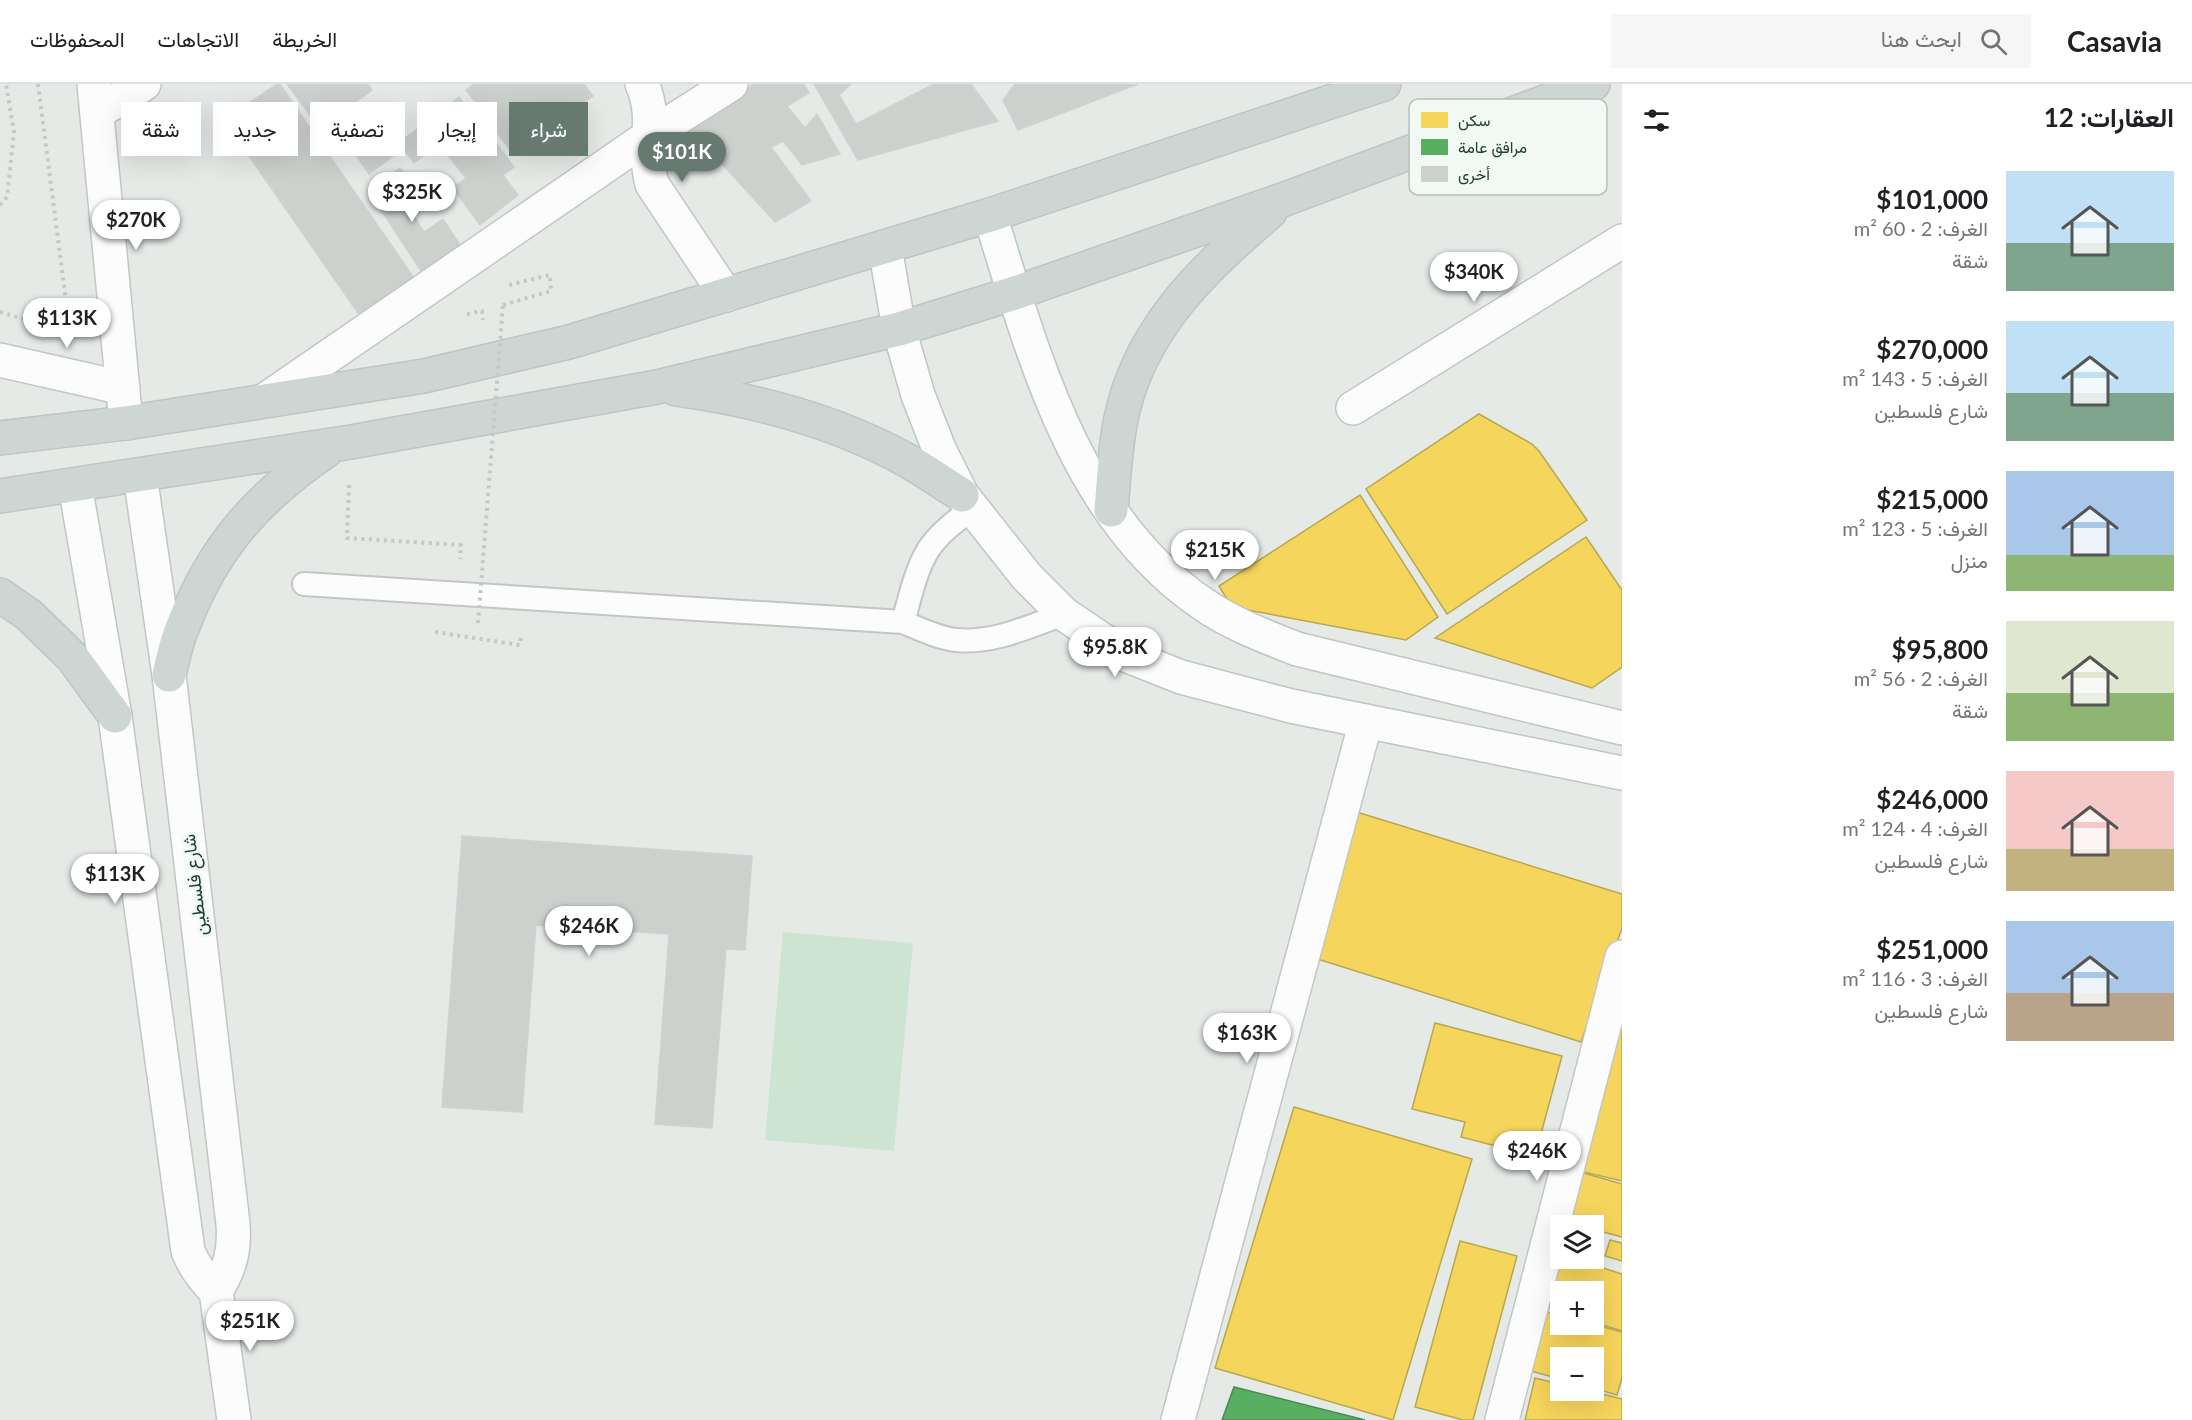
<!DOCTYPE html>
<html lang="ar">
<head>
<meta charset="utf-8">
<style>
	body { margin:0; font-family:Lato,Vazirmatn,sans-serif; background:#f6f6f6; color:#202124; direction:rtl; height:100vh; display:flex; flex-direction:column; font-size:22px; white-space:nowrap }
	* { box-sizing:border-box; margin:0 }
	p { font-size:20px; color:#757577 }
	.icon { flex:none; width:33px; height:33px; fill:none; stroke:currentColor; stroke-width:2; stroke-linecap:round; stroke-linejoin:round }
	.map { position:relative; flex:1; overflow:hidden; direction:ltr }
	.drawer { display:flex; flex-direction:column; background:#fff; width:570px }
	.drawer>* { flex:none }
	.hud { position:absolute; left:18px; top:18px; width:570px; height:54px; direction:rtl; display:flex; gap:12px }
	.buttons { position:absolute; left:1550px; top:1131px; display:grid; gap:12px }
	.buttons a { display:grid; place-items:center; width:54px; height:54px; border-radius:0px; background:#fff; box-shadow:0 6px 24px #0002; font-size:30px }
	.price { position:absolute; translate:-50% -51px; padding:0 14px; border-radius:21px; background:#fff; color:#222; font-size:20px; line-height:39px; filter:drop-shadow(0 2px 3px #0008) }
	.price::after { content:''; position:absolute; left:50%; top:36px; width:18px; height:14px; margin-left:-9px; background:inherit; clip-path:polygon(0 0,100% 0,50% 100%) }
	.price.selected { background:#667a72; color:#fff }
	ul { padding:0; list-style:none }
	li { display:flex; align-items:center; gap:18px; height:150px; padding:0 18px }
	li span { display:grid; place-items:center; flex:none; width:168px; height:120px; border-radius:0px; color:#555 }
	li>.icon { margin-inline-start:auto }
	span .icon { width:72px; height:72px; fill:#fffc; stroke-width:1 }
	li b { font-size:26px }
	h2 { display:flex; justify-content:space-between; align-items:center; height:72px; padding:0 18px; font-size:26px }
	.chip { padding:0 21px; border-radius:0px; background:#fff; box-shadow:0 6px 24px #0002; font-size:21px; line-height:54px }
	.chip.selected { background:#667a72; color:#fff }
	header { display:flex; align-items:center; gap:36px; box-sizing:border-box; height:84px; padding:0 30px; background:#fff; border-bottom:2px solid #e0e0e0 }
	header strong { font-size:28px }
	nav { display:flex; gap:33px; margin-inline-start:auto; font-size:21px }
	.search { width:420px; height:54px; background:#f6f6f6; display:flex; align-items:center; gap:15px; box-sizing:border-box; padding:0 21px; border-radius:0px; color:#757577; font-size:22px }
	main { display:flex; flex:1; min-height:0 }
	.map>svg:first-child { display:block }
	.green { fill:#cde4d1 }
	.homes { fill:#f6d55c; stroke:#b6a850; stroke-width:1.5 }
	.public { fill:#5aae61; stroke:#498c53; stroke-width:1.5 }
	.building { fill:#ccd1ce; stroke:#cdd3d0; stroke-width:1.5 }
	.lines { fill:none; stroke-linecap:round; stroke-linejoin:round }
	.service-casing { stroke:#c2c7c4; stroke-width:26 }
	.minor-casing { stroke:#c2c7c4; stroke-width:36 }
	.tertiary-casing { stroke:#c2c7c4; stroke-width:36 }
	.secondary-casing { stroke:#bec6c2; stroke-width:36 }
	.primary-casing { stroke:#bcc6c2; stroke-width:36 }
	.path { stroke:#c1cac5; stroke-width:4; stroke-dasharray:3 4.5; stroke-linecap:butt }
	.service { stroke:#fbfcfb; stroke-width:22 }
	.minor { stroke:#fbfcfb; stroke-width:33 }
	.tertiary { stroke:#fbfcfb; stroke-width:33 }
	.secondary { stroke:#fbfcfb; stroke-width:33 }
	.primary { stroke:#cdd6d3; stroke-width:33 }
	.path-bridge { stroke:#c1cac5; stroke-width:4; stroke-dasharray:3 4.5; stroke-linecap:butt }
	.labels { text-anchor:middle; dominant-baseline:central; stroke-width:6; stroke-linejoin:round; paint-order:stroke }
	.street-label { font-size:18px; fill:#213e33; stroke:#f2f9f5 }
	.key { fill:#f2f9f5; stroke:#b3c1bb; stroke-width:1.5 }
	.key-label { font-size:16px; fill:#213e33 }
</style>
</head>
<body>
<header>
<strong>Casavia</strong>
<div class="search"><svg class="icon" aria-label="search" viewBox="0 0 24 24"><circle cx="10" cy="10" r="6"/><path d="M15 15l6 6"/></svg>ابحث هنا</div>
<nav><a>الخريطة</a><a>الاتجاهات</a><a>المحفوظات</a></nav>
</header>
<main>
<section class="drawer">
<h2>العقارات: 12<svg class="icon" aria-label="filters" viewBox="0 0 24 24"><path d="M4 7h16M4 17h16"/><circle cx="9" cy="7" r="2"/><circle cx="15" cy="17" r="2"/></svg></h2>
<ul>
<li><span style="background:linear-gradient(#bfe0f5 60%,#7fa58c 0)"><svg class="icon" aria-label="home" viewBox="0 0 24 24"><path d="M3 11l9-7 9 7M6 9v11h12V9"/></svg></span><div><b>$101,000</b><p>الغرف: 2 · 60 m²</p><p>شقة</p></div></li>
<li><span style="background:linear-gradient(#bfe0f5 60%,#7fa58c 0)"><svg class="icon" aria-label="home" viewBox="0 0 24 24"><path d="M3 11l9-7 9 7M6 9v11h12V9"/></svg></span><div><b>$270,000</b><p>الغرف: 5 · 143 m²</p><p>شارع فلسطين</p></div></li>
<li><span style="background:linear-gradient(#a9c7e8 70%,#8fb573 0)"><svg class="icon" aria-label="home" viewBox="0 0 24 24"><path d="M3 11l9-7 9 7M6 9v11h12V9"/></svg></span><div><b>$215,000</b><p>الغرف: 5 · 123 m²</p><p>منزل</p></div></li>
<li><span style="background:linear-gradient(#dfe7d0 60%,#8fb573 0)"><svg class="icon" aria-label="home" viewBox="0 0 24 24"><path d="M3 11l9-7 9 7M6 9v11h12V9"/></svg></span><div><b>$95,800</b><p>الغرف: 2 · 56 m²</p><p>شقة</p></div></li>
<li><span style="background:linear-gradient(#f6c9c9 65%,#c2b280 0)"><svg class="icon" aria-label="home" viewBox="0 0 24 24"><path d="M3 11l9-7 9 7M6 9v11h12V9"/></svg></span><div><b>$246,000</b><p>الغرف: 4 · 124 m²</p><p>شارع فلسطين</p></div></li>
<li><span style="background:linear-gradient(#a9c7e8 60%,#b9a48a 0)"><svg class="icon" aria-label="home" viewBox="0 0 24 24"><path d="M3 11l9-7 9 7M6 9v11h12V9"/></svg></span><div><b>$251,000</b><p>الغرف: 3 · 116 m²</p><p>شارع فلسطين</p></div></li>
</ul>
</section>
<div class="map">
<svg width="1622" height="1336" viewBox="0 0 1622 1336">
	<rect width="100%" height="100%" fill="#e5eae7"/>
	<!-- green -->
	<path class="green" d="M783 848 913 859 894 1067 765 1056Z"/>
	<!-- homes -->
	<g class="homes">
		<path d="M1479 330 1532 360 1539 367 1587 436 1447 530 1366 405Z"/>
		<path d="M1360 411 1438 533 1406 556 1232 523 1219 502Z"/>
		<path d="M1586 453 1622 506V583L1592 604 1435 554Z"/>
		<path d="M1347 725 1622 810V844L1581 958 1308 872Z"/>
		<path d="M1435 939 1562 972 1535 1072 1461 1053 1465 1038 1412 1025Z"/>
		<path d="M1615 942 1622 944V1097L1580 1087Z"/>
		<path d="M1294 1023 1472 1075 1393 1336 1215 1284Z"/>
		<path d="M1577 1087 1622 1100V1153L1603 1148 1595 1172H1593V1142H1561Z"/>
		<path d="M1610 1156 1622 1159V1177L1605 1172Z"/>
		<path d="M1460 1157 1517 1172 1473 1336H1463L1415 1323Z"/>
		<path d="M1560 1174H1572L1622 1190V1247L1593 1238V1208H1560V1227L1543 1222Z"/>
		<path d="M1544 1227 1560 1231V1240H1593L1622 1248V1294L1617 1311 1593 1304V1274H1560V1295L1527 1286Z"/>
		<path d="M1535 1294 1560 1300V1306H1587L1622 1315V1336H1525Z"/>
	</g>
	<!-- public -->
	<path class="public" d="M1234 1303 1365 1336H1222Z"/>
	<!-- building -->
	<g class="building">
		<path d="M277 0H280L414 194 360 232 224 36Z"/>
		<path d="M287 0H368L372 6 348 24 374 59 387 48 400 67 369 90 351 64 340 72Z"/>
		<path d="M474 0H584L593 12 513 70 466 6Z"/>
		<path d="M754 0H804L809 9 787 22 805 44 817 30 840 70 802 81 783 57 771 63 811 117 775 138 691 46Z"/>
		<path d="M814 0H851L839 11 856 40 934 0H971L998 37 858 76Z"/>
		<path d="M1015 0H1138L1018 46 1003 16Z"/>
		<path d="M459 13 477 36 460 50 471 66 490 51 514 83 503 91 518 111 480 141 453 104 466 94 439 60 414 79 399 59Z"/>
		<path d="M400 84 412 101 399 109 424 148 443 135 460 161 421 187 368 106Z"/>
		<path d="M462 752 752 772 745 866 726 865 712 1044 655 1040 669 850 536 841 522 1028 442 1023Z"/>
	</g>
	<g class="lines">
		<!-- service casing -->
		<g class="service-casing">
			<g id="service">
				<path d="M304 500 903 538C920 545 938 554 956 556 993 560 1030 542 1064 530"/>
				<path d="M903 538C910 514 915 488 928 466 939 449 957 436 973 424"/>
			</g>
		</g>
		<!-- minor casing -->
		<g class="minor-casing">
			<g id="minor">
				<path d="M642 0C658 34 642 65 652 100L726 211"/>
				<path d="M98 28 144 0"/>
				<path d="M265 316 649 52 731 0"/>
				<path d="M1353 324 1622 157"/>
				<path d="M1178 1336 1366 637"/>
				<path d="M1502 1336 1622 873"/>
			</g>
		</g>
		<!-- tertiary casing -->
		<g class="tertiary-casing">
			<g id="tertiary">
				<path d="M94 0 126 339"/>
				<path d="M0 276 123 304"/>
				<path d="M140 391 169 591 233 1140C235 1166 230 1185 216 1207L234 1336"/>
				<path d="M75 401 115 632 188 1167C195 1184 203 1195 216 1207"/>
			</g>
		</g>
		<!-- secondary casing -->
		<g class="secondary-casing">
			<g id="secondary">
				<path d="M990 131C1033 270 1075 433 1203 520 1232 540 1264 552 1297 565L1622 644"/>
				<path d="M885 163 899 245 918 311 939 365 962 411 1027 493 1064 530 1123 570 1181 593 1291 622 1622 689"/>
			</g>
		</g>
		<!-- primary casing -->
		<g class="primary-casing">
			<g id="primary">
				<path d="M676 305C756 316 837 337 908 377 926 387 944 400 962 411"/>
				<path d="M0 354 126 339 424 292 569 258 990 131 1384 0"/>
				<path d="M0 412 351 358 657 303 899 245 1015 209 1285 115 1593 0"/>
				<path d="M1111 426C1114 393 1115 358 1123 326 1143 242 1206 182 1270 128"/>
				<path d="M0 511 29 531 72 573 115 632"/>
				<path d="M169 591C173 575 176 557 183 542 213 463 258 413 327 366"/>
			</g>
		</g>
		<!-- path -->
		<g class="path">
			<path d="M38 0 70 248"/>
			<path d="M0 121 7 113 14 48 6 0"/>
			<path d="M503 221 551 207 550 191 509 201"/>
			<path d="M0 228 34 238"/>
			<path d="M467 230 482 227 483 236"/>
			<path d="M349 401 347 454 461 461 460 475"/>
			<path d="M435 548 520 561 521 550"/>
		</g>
		<!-- service -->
		<use href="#service" class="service"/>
		<!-- minor -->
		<use href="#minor" class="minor"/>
		<!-- tertiary -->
		<use href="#tertiary" class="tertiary"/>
		<!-- secondary -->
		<use href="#secondary" class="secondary"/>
		<!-- primary -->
		<use href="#primary" class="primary"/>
		<!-- path-bridge -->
		<path class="path-bridge" d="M478 539 503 221"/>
	</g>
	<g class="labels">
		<!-- street labels -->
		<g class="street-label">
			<text transform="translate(194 801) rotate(-97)">شارع فلسطين</text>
		</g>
	</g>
	<!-- legend -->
	<rect x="1409" y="15" width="198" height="96" rx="9" class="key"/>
	<rect x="1421" y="28" width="27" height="16" fill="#f6d55c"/>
	<rect x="1421" y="55" width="27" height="16" fill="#5aae61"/>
	<rect x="1421" y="82" width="27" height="16" fill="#ccd1ce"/>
	<g class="key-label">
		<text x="1458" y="42">سكن</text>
		<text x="1458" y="69">مرافق عامة</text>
		<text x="1458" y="96">أخرى</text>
	</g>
</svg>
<div class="buttons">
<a><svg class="icon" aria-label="layers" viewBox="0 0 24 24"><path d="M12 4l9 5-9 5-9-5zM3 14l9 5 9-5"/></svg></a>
<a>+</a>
<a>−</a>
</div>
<b class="price selected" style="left:682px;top:99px">$101K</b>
<b class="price" style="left:412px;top:139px">$325K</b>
<b class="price" style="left:136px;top:167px">$270K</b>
<b class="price" style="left:1474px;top:219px">$340K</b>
<b class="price" style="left:67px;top:265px">$113K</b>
<b class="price" style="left:1215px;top:497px">$215K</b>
<b class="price" style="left:1115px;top:594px">$95.8K</b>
<b class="price" style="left:115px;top:821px">$113K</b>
<b class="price" style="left:589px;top:873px">$246K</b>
<b class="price" style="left:1247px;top:980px">$163K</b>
<b class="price" style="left:1537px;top:1098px">$246K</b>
<b class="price" style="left:250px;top:1268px">$251K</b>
<div class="hud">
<a class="chip selected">شراء</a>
<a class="chip">إيجار</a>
<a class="chip">تصفية</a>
<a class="chip">جديد</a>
<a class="chip">شقة</a>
</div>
</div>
</main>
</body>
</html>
